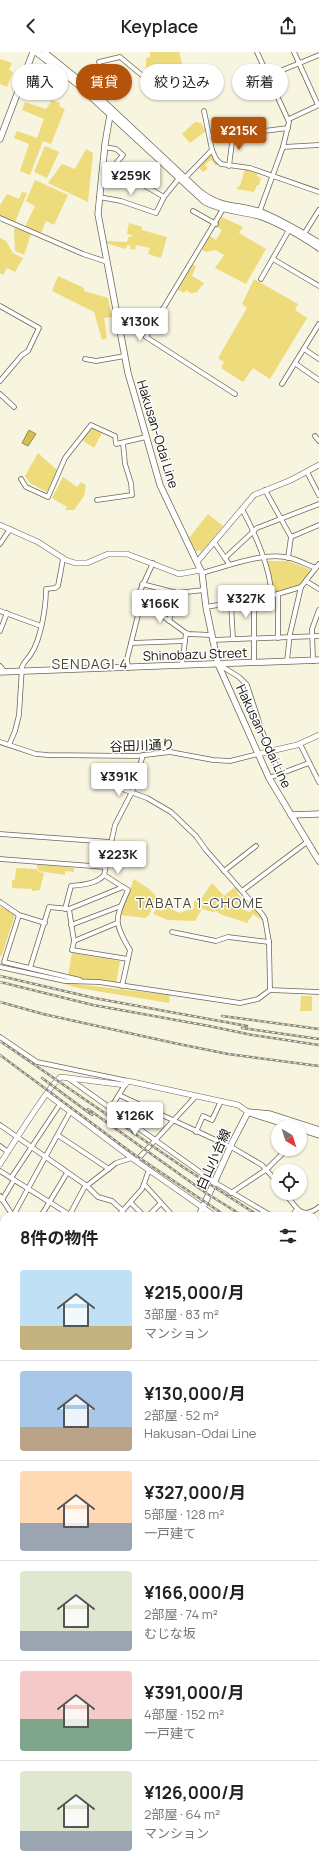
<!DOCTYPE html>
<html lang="ja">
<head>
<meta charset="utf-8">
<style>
	body { margin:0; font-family:Manrope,"Noto Sans JP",sans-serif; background:#f2f2f2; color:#222; height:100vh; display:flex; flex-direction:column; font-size:15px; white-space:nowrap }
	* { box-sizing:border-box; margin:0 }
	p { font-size:13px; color:#767676 }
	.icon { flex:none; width:22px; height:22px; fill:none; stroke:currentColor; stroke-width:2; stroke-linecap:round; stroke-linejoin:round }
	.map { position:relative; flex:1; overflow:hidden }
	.drawer { position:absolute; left:0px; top:1160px; width:319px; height:656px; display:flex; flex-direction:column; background:#fff; border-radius:12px 12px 0 0; box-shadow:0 1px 3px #0004 }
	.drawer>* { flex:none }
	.guide { position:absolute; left:12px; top:12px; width:295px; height:36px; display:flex; gap:8px }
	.needle { width:26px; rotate:142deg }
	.fabs { position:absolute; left:271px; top:1068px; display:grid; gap:8px }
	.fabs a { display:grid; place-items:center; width:36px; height:36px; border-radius:50%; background:#fff; box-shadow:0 1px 3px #0004; font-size:20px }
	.price { position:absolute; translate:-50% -34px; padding:0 9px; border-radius:4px; background:#fff; color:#222; font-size:13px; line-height:26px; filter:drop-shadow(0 1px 2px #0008) }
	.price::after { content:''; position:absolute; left:50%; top:24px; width:12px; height:9px; margin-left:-6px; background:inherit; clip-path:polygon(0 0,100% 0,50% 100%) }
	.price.active { background:#b45309; color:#fff }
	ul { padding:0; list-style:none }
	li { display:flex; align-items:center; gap:12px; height:100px; padding:0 20px }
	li+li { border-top:1px solid #e0e0e0 }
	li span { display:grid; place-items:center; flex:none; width:112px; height:80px; border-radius:4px; color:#555 }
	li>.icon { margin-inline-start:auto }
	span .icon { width:48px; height:48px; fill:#fffc; stroke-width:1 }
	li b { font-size:17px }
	h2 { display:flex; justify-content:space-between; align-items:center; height:48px; padding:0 20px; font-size:17px }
	.tag { padding:0 14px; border-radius:18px; background:#fff; box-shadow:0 1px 3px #0004; font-size:14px; line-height:36px }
	.tag.active { background:#b45309; color:#fff }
	header { display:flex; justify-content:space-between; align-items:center; height:52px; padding:0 20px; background:#fff; font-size:18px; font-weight:600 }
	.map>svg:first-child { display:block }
	.green { fill:#eddb7c }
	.water { fill:#d3bf54; stroke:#9a8c3f }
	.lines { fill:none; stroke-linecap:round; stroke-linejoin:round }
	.minor-casing { stroke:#6c6957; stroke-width:5.5 }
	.tertiary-casing { stroke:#6c6957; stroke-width:6 }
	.secondary-casing { stroke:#6c6957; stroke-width:7 }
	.primary-casing { stroke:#dededd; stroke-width:8 }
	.minor { stroke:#fff; stroke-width:4 }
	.tertiary { stroke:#fff; stroke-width:5 }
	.secondary { stroke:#fff; stroke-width:5.5 }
	.primary { stroke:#b9b5f6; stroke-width:6 }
	.tram { stroke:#8b897a; stroke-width:1 }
	.rail-casing { stroke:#8b897a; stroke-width:2.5 }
	.rail { stroke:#fff; stroke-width:1; stroke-dasharray:3; stroke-linecap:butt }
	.labels { text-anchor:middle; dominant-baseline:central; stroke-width:3; stroke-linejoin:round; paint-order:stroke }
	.street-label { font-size:13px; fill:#16150d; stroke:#fff }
	.neighbourhood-label { font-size:14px; letter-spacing:1px; fill:#4d4938; stroke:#fff }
</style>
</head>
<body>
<header><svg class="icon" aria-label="back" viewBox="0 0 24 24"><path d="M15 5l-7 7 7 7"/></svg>Keyplace<svg class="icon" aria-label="share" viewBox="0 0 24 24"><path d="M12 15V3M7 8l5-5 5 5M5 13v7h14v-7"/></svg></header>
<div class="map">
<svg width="319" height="1816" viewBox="0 0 319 1816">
	<rect width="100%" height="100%" fill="#f7f4df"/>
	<!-- green -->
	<g class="green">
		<path d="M150 0H179L183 15 160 24 161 27 158 28 160 31 157 33 150 27 154 22 146 15V6L150 5Z"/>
		<path d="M0 7 12 11 9 18 13 20 7 35 0 32Z"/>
		<path d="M115 23 130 36 124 41 123 40 118 42 112 24Z"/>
		<path d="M52 48 60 51 59 54 65 57 51 92 43 89 30 123 20 119 29 92 14 86 17 79 37 86 44 67 22 58 25 50 46 57Z"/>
		<path d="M195 70 201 71 206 79 190 91 182 82Z"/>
		<path d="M45 94 59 100 47 126 34 120Z"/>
		<path d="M86 97 93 101 88 150 48 131 62 112 75 117Z"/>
		<path d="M211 99 218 112 216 114 211 108 205 113 208 116 203 120 197 114Z"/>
		<path d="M245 117 257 119V124L261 126 259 133H257L254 140 237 137 238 134H240Z"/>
		<path d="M35 128 68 143 54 173 46 169 41 181 25 175 35 154 26 149Z"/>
		<path d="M22 140 27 141 15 170 0 164V153L7 142 19 147Z"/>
		<path d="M222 165 243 175 239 181 266 197 246 232 215 216 224 203 216 198 205 200 202 197 210 184 216 188 222 178 216 174Z"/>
		<path d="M129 171 142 175V178L167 185 161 206 148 202 150 196 136 193 135 198 130 197 131 194 127 193 126 197 108 192 107 189 127 190 129 184 132 185V183L127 182Z"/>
		<path d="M15 175 31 182 24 203 15 199 14 178Z"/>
		<path d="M0 186 6 189 13 201 23 206 15 220 7 216 3 223 0 221Z"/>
		<path d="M192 212 196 214 192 224 204 231 196 241 194 240 192 242 186 238 184 241 177 237Z"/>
		<path d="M58 224 84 236V239L108 246 112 265 104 266 107 286 102 288 94 260 52 239Z"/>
		<path d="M254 227 298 252 295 258 307 266 270 327 253 316 243 330 221 316 224 310 218 306 247 256 242 252Z"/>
		<path d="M92 374 102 381 94 396 82 388Z"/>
		<path d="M38 401 57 418 47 440 30 431 25 424Z"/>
		<path d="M63 425 77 435 81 430 86 433 84 444 74 458H65L67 455 52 446Z"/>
		<path d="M208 462 223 474 201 500 199 498 196 500 189 486Z"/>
		<path d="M265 509H288L309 517 310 520 301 532 276 540 273 538Z"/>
		<path d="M37 812 74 816V820L65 819V823L39 819 37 815Z"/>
		<path d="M16 816 37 817 39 820 44 821 40 838 32 839V837L12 836V828H15Z"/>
		<path d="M134 827 149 837 157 845 149 863 145 866 120 863Z"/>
		<path d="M212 831 224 844 235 835 239 839 237 841 243 847 236 854 249 860 255 856 263 869 253 862 247 871 220 862 216 859 213 860 202 857 195 869 168 868 153 862 157 854 161 859 168 855 179 861 194 856V848L195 849 198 845 201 847Z"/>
		<path d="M0 855 13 860 15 863 2 903 0 904Z"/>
		<path d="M72 901 120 909 116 932 68 924Z"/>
		<path d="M66 931 170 943 169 951 78 936 65 932Z"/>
		<path d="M301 944H312V959H301L300 960Z"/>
	</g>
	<!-- water -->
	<path class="water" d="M29 378 36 382 28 394 22 391Z"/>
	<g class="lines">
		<!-- minor casing -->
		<g class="minor-casing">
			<g id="minor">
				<path d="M257 0 289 70 283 95 259 161"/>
				<path d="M294 0 318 53"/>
				<path d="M99 10 120 5 156 35"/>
				<path d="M268 24 319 3"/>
				<path d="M204 59 212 98 216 107 221 112 250 116 319 140"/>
				<path d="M289 67 319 53"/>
				<path d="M104 95 116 97 123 103 113 115"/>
				<path d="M283 95 319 93"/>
				<path d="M103 112 113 115 164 145"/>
				<path d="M229 114 233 83 288 76"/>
				<path d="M185 126 212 98"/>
				<path d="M99 145 121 149 156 161 164 145 180 125"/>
				<path d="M223 157 146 285 235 342"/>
				<path d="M193 159 216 172"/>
				<path d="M0 166 83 202 107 210"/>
				<path d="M304 182 319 158"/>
				<path d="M273 207 319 234"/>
				<path d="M261 227 289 178"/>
				<path d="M0 254 39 276 28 299 22 303 0 329"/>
				<path d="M304 297 319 307"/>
				<path d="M85 307 96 309 125 304"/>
				<path d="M296 312 319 328"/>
				<path d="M282 332 319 272"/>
				<path d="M0 342 14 355"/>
				<path d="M315 384 319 389"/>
				<path d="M307 420 319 443"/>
				<path d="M21 427 26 435 48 445 65 406 91 373 115 384 116 392 146 385"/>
				<path d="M265 438 291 485 288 506"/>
				<path d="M97 448 132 443 131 431 125 412 123 391"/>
				<path d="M242 457C254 479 272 519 271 544"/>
				<path d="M291 485 319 473"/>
				<path d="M214 490 225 506"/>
				<path d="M0 492 10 477"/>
				<path d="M229 512 225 506 257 476 319 452"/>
				<path d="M202 521C226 515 264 499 290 506 299 508 307 513 316 516"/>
				<path d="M306 529 319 537"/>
				<path d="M142 532 177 541 204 538"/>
				<path d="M254 547V610"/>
				<path d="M231 551 233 587"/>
				<path d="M139 553 153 557 186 581"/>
				<path d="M206 555 271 544 301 535"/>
				<path d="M0 559 41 574"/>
				<path d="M169 569 177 541"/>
				<path d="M0 579 7 561"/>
				<path d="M278 586V542"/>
				<path d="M212 588 319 584"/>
				<path d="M131 591 185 589"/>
				<path d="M287 609 290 582 301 535 319 512"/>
				<path d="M313 609 312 577 319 558"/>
				<path d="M218 612 239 625 247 633 262 679 280 722"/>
				<path d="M182 613 186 581 189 582 211 583"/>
				<path d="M0 614 5 620"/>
				<path d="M128 616 127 607 138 563 140 539 153 511"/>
				<path d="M0 690 36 702 48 703 137 704 170 700 213 708 230 709 258 702"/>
				<path d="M300 692 319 730"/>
				<path d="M9 693 15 679 19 663 22 615C24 609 28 607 31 602 41 587 46 555 46 537L55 536 58 534 63 507"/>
				<path d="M269 726 309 711"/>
				<path d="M106 731 147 746 171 760 196 784 206 798 262 862 265 867 269 890 270 938"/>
				<path d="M0 782 110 790"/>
				<path d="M0 807 105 815"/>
				<path d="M224 819 256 794"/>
				<path d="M104 823 123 835"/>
				<path d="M242 839 307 790"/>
				<path d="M0 850 19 863 45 871"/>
				<path d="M65 857 71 834C81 833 97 832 104 823L115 773 132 740 143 703"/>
				<path d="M69 857 74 889 72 898 128 907"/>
				<path d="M19 863 4 910 80 928"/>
				<path d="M71 873 121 854"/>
				<path d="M172 880 216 889 228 885 269 890"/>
				<path d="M74 889 117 871"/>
				<path d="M0 915 65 929 99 930 240 951 258 947 270 938 319 940"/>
				<path d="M30 916 49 855 69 857 123 835 128 838C115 868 113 869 130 898L122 934"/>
				<path d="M0 985 37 1010 128 1029"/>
				<path d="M68 1026 214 1130 272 1164"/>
				<path d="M119 1043 233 1096 262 1113 278 1131"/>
				<path d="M110 1057 125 1033"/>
				<path d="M0 1073 87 1134 98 1145 112 1149 123 1159"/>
				<path d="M196 1080 203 1064 212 1068 221 1049"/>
				<path d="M59 1084 109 1117"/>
				<path d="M300 1084 306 1079"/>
				<path d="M0 1094 8 1100"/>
				<path d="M136 1109 196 1044"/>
				<path d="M0 1119 70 1163"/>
				<path d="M11 1126 60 1052"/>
				<path d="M144 1132 173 1164"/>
				<path d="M231 1141 267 1117 287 1097"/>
				<path d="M285 1141C296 1155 301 1169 319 1155"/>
				<path d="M0 1144 13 1164"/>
				<path d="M2 1148 14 1128"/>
				<path d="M131 1151 144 1164"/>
				<path d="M13 1164 70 1060"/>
				<path d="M41 1164 67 1121"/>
				<path d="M69 1164 84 1136 116 1111 132 1106"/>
				<path d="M118 1164 142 1137 149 1118"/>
				<path d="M148 1164 161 1151"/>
				<path d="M292 1164 297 1157"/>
				<path d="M315 1181 319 1183"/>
				<path d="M0 1188 4 1181"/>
				<path d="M0 1237 4 1234"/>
				<path d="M0 1243 4 1249"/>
				<path d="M0 1267H4"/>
				<path d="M0 1286H4"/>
				<path d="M315 1320H319"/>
				<path d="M315 1340 319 1337"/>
				<path d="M0 1400 4 1397"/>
				<path d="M315 1403 319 1401"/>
				<path d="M0 1409 4 1415"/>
				<path d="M0 1449 4 1454"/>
				<path d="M0 1474 4 1472"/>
				<path d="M315 1480 319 1479"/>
				<path d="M315 1491 319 1499"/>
				<path d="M315 1527 319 1525"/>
				<path d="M0 1548 4 1547"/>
				<path d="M315 1566 319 1573"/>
				<path d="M315 1582 319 1578"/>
				<path d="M0 1585 4 1590"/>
				<path d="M315 1610 319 1616"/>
				<path d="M315 1635 319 1632"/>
				<path d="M315 1655 319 1652"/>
				<path d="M315 1676 319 1673"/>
				<path d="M0 1695 4 1690"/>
				<path d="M315 1715 319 1713"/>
				<path d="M0 1722H4"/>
				<path d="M315 1752 319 1757"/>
				<path d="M0 1758 4 1757"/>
				<path d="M315 1781 319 1778"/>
				<path d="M308 1812 311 1816"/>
				<path d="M193 1816V1812"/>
				<path d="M250 1816 252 1812"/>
				<path d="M314 1816 319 1813"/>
			</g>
		</g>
		<!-- tertiary casing -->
		<g class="tertiary-casing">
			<g id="tertiary">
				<path d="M0 473 38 490 66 508 75 511H87L108 502H127L179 522 201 518"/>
				<path d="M197 510 254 443 291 428 319 413"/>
				<path d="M258 702 297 693 319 683"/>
				<path d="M47 1042 136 1109 215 1164"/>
				<path d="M0 1112C10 1097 51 1030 61 1025L125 1033 128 1029 238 1053 248 1060"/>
				<path d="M319 1200 316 1211 319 1274"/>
			</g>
		</g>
		<!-- secondary casing -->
		<g class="secondary-casing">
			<g id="secondary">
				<path d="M36 0 76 31 205 150C222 159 241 159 259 164 280 171 301 184 319 196"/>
				<path d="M44 0 90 37 200 140C222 157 237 152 261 160 281 168 301 180 319 191"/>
				<path d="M111 57 105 92 98 162 128 321 137 352 160 433 202 521 206 555 218 612 269 726 319 809"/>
				<path d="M0 87 33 0"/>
				<path d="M0 620 319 608"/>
				<path d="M291 763 319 762"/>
				<path d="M250 1061 294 1075"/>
				<path d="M300 1077 319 1083"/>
				<path d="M199 1164 232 1091 248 1060 270 1062 319 1078"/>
			</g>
		</g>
		<!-- primary casing -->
		<g class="primary-casing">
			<g id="primary">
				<path d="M0 1188 4 1194"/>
				<path d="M0 1201 4 1207"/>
				<path d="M315 1295H319"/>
				<path d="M315 1300 319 1299"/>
				<path d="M0 1307H4"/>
				<path d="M0 1312H4"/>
				<path d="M315 1678 319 1685"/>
				<path d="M315 1691 319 1698"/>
				<path d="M0 1803 4 1804"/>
				<path d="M0 1811H4"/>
				<path d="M25 1812 91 1815 144 1812"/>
				<path d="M201 1812 217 1816"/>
				<path d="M231 1812 247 1816"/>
			</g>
		</g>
		<!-- minor -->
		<use href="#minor" class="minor"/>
		<!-- tertiary -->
		<use href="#tertiary" class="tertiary"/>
		<!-- secondary -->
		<use href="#secondary" class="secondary"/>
		<!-- primary -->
		<use href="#primary" class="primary"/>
		<!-- tram -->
		<g class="tram">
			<path d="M0 1196 4 1202"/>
			<path d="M315 1687 319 1694"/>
			<path d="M0 1806 4 1807"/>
			<path d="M213 1812 230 1816"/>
		</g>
		<!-- rail casing -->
		<g class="rail-casing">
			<g id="rail">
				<path d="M0 924 94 946 247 974"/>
				<path d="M0 930 93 953 209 974 252 983 319 993"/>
				<path d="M0 950 43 962 174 991 228 1002 319 1014"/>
				<path d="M222 964 319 977"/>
				<path d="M242 976 319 987"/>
				<path d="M0 989 183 1115 259 1164"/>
				<path d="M0 1003 132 1101 226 1164"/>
				<path d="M42 1026 92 1063"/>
				<path d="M88 1057 206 1141 243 1164"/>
				<path d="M315 1191 319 1193"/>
				<path d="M315 1201 319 1202"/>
			</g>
		</g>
		<!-- rail -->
		<use href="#rail" class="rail"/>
	</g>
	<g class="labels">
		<!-- street labels -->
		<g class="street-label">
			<text transform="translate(158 382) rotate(73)">Hakusan-Odai Line</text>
			<text transform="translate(195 602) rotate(-2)">Shinobazu Street</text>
			<text transform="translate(264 684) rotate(65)">Hakusan-Odai Line</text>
			<text transform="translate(142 693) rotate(-2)">谷田川通り</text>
			<text transform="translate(213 1107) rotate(-66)">白山小台線</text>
		</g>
		<!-- neighbourhood labels -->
		<g class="neighbourhood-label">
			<text x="90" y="611">SENDAGI 4</text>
			<text x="200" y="850">TABATA 1-CHOME</text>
		</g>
	</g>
</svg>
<div class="fabs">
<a><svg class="needle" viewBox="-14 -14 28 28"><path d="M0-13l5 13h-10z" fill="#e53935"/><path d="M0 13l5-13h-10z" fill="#767676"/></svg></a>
<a><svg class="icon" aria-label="locate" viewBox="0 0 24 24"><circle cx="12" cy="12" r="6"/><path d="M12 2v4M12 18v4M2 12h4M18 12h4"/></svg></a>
</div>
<b class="price active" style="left:239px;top:99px">¥215K</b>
<b class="price" style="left:131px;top:144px">¥259K</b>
<b class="price" style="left:140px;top:290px">¥130K</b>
<b class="price" style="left:246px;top:567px">¥327K</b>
<b class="price" style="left:160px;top:572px">¥166K</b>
<b class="price" style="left:119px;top:745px">¥391K</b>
<b class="price" style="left:118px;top:823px">¥223K</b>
<b class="price" style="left:135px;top:1084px">¥126K</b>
<div class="guide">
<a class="tag">購入</a>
<a class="tag active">賃貸</a>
<a class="tag">絞り込み</a>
<a class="tag">新着</a>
</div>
<section class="drawer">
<h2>8件の物件<svg class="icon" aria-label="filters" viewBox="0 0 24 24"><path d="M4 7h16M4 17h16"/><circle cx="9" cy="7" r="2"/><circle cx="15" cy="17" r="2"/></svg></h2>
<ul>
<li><span style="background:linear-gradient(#bfe0f5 70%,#c2b280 0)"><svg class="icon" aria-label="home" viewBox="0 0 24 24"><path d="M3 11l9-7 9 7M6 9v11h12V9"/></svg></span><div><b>¥215,000/月</b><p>3部屋 · 83 m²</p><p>マンション</p></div></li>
<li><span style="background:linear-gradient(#a9c7e8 70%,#b9a48a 0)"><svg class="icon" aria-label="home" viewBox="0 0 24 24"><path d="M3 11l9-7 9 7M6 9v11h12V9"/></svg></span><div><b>¥130,000/月</b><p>2部屋 · 52 m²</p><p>Hakusan-Odai Line</p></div></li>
<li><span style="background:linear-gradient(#ffd9b3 65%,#9aa5b1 0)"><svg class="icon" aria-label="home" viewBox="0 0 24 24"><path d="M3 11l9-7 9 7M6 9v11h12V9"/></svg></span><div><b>¥327,000/月</b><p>5部屋 · 128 m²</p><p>一戸建て</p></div></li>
<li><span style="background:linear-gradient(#dfe7d0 75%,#9aa5b1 0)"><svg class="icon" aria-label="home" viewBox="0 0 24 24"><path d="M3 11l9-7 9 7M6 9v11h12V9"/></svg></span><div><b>¥166,000/月</b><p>2部屋 · 74 m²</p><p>むじな坂</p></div></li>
<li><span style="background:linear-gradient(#f6c9c9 60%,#7fa58c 0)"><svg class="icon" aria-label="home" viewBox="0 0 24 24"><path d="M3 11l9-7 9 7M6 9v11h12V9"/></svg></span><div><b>¥391,000/月</b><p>4部屋 · 152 m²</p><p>一戸建て</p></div></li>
<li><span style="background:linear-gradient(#dfe7d0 75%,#9aa5b1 0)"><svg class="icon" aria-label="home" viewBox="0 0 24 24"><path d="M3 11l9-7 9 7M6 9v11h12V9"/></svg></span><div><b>¥126,000/月</b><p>2部屋 · 64 m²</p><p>マンション</p></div></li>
</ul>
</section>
</div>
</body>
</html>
